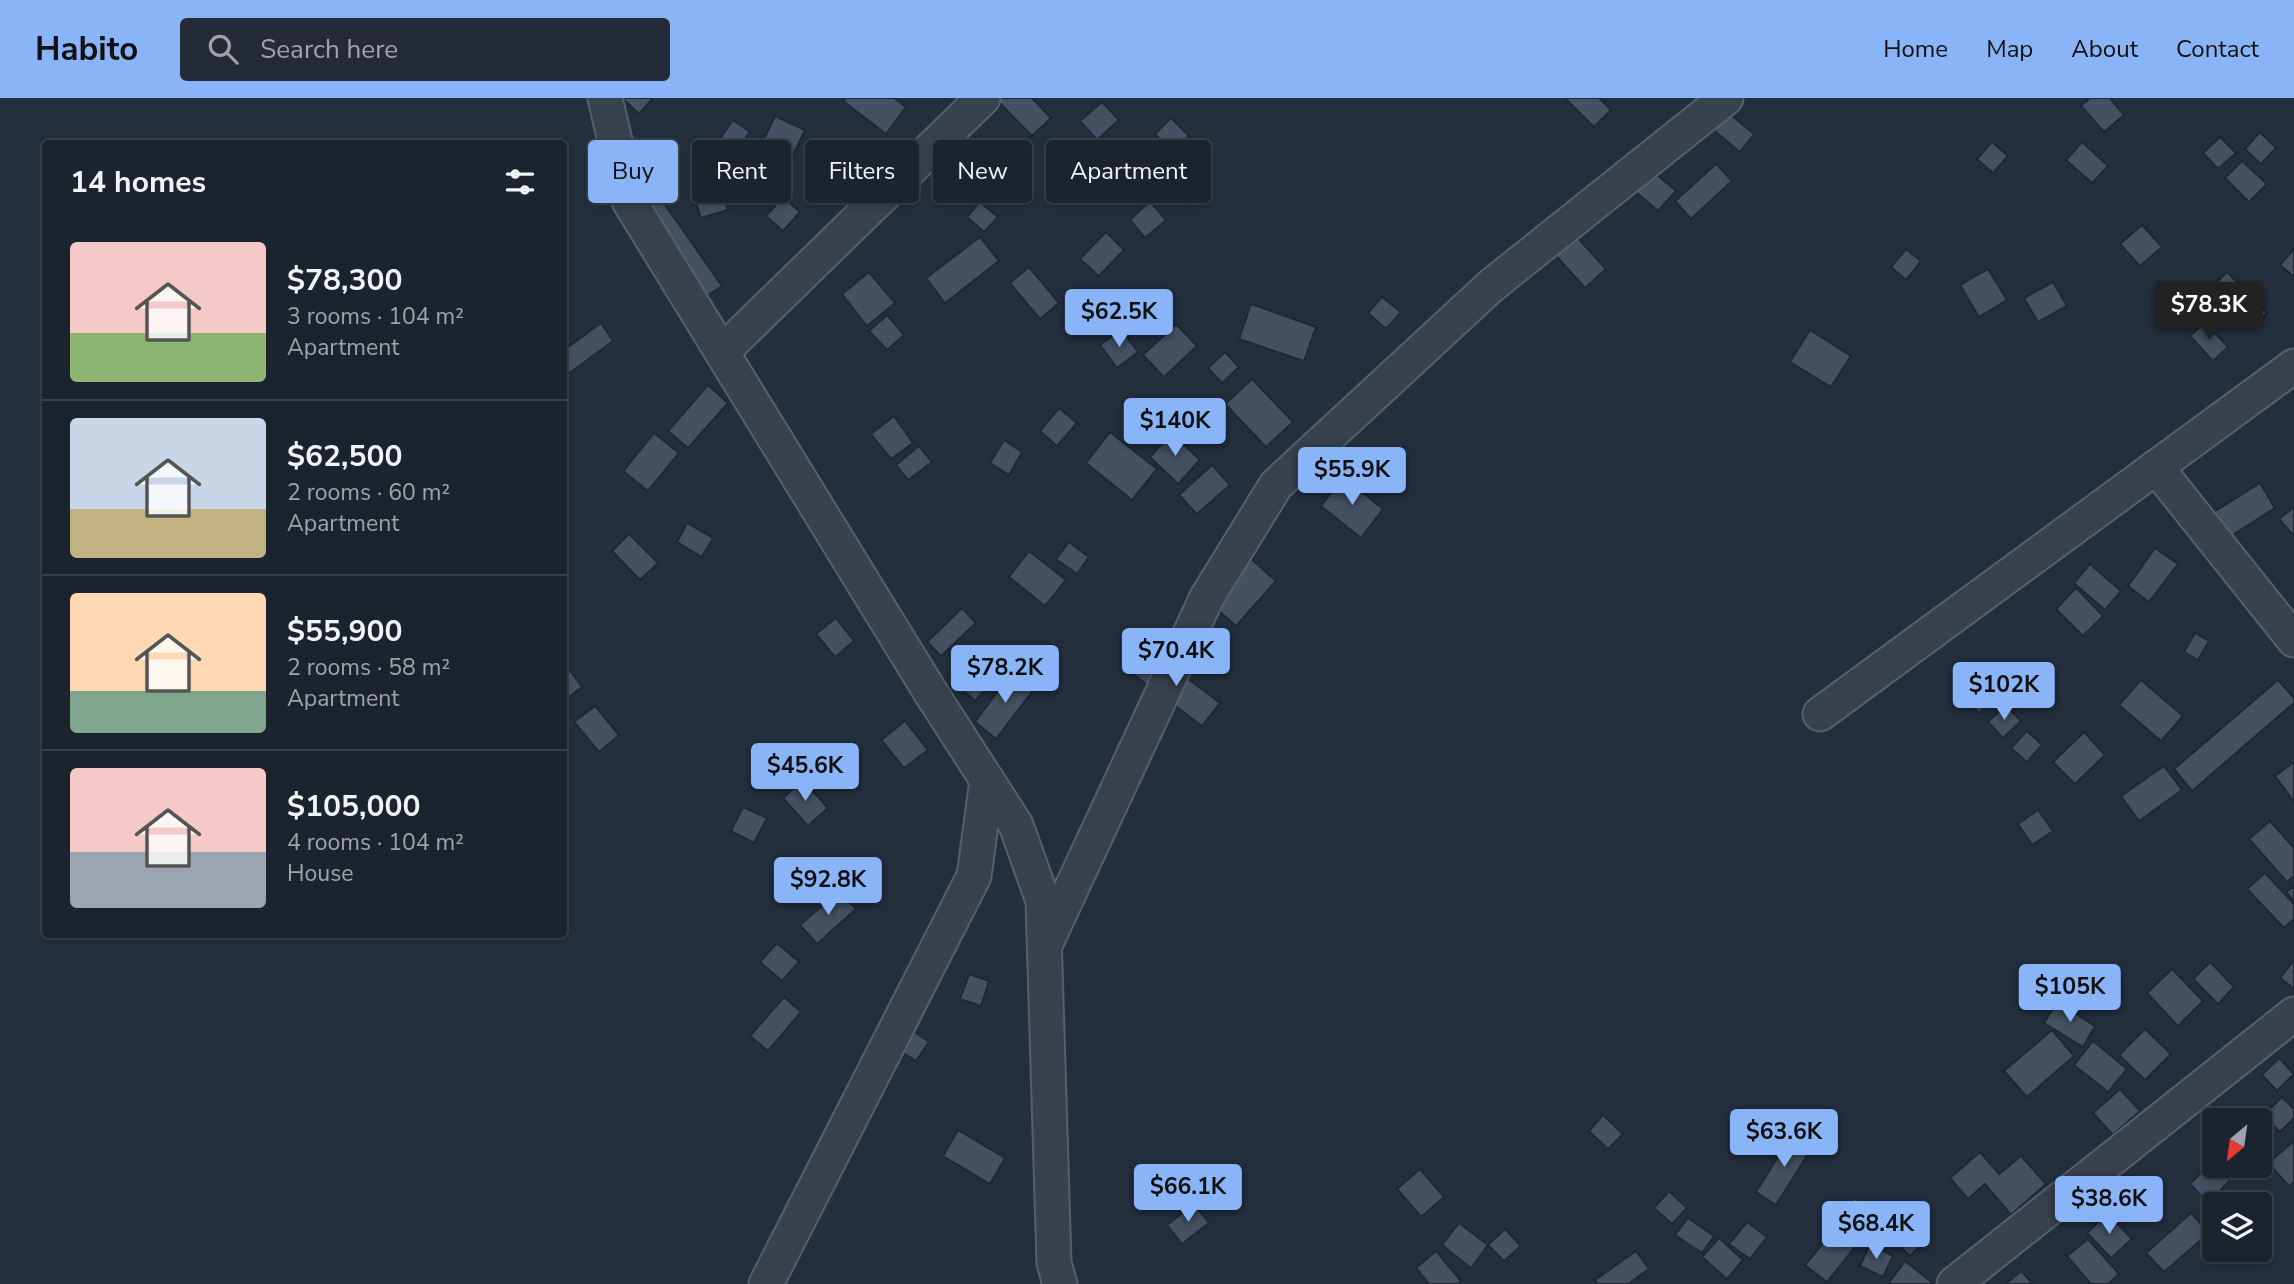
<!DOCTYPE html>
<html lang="en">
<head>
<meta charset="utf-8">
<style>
	body { margin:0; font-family:"Nunito Sans",sans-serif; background:#242b36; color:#f1f3f6; height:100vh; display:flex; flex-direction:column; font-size:26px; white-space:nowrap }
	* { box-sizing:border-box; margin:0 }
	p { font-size:23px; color:#a0a4aa }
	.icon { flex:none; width:38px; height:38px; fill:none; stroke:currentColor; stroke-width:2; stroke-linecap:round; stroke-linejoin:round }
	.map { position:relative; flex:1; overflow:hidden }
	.details { position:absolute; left:42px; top:42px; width:525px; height:798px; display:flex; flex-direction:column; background:#1b232e; border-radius:7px; box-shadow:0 4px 10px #0003,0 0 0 2px #39404a }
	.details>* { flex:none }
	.top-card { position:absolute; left:588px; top:42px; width:665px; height:63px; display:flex; gap:14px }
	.needle { width:46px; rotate:209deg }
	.controls { position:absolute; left:2202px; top:1010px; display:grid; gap:14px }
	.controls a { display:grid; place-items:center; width:70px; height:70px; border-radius:7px; background:#1b232e; box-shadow:0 4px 10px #0003,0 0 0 2px #39404a; font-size:35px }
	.price { position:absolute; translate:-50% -60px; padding:0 16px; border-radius:7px; background:#8ab4f8; color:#111; font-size:23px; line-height:46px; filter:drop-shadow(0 2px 4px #0008) }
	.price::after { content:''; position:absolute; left:50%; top:42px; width:21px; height:16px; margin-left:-10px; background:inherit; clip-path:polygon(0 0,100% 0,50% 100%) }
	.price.active { background:#222; color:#fff }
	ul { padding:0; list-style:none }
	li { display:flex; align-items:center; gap:21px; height:175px; padding:0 28px }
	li+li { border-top:2px solid #39404a }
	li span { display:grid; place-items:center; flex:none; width:196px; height:140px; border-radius:7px; color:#555 }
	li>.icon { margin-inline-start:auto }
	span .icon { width:84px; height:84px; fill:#fffc; stroke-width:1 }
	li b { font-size:30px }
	h2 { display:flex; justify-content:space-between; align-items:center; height:84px; padding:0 28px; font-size:30px }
	.pill { padding:0 24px; border-radius:7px; background:#1b232e; box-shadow:0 4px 10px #0003,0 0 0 2px #39404a; font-size:24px; line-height:63px }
	.pill.active { background:#8ab4f8; color:#111 }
	header { display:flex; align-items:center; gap:42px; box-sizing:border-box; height:98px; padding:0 35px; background:#8ab4f8; color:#111 }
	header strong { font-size:33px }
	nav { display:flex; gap:38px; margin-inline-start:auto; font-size:24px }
	.search { width:490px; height:63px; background:#242b36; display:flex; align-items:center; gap:18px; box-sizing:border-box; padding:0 24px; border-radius:7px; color:#a0a4aa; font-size:26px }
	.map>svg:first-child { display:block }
	.building { fill:#455162; stroke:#1f2835; stroke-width:2 }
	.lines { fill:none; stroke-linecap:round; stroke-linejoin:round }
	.street-casing { stroke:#565f6c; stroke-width:37 }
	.street { stroke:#38414e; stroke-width:33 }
</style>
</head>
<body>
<header>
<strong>Habito</strong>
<div class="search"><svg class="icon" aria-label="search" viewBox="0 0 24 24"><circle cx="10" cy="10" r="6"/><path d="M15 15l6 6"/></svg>Search here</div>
<nav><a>Home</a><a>Map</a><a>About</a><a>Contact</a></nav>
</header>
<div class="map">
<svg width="2294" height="1186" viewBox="0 0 2294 1186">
	<rect width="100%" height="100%" fill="#242f3e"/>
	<!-- building -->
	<g class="building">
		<path d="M622 0H653L639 16Z"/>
		<path d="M846 0H894L906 9 886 36 843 3Z"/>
		<path d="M995 0H1032L1051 20 1032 38Z"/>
		<path d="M1565 0H1599L1611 12 1594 29Z"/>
		<path d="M2090 0H2110L2124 17 2104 34 2081 8Z"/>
		<path d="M1102 4 1119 22 1097 42 1080 23Z"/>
		<path d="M1726 13 1754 36 1740 54 1711 30Z"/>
		<path d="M775 18 805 32 793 57 763 43Z"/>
		<path d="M1171 20 1189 38 1172 55 1155 36Z"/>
		<path d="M733 22 750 34 735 54 719 42Z"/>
		<path d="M2260 34 2276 50 2261 66 2245 51Z"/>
		<path d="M2220 39 2236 55 2218 71 2203 55Z"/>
		<path d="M1097 41 1113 54 1098 72 1083 59Z"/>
		<path d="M1992 44 2008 58 1993 75 1977 61Z"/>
		<path d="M2082 44 2108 68 2092 85 2066 62Z"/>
		<path d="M759 53 778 73 745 106 725 87Z"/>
		<path d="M633 61 722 188 702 201 614 74Z"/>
		<path d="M2242 63 2267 86 2249 104 2225 80Z"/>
		<path d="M1716 66 1732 83 1691 121 1675 103Z"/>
		<path d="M1648 69 1676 93 1658 113 1630 89Z"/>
		<path d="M1177 71 1201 91 1187 108 1163 86Z"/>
		<path d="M721 88 728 112 701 120 693 96Z"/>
		<path d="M783 99 800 114 783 133 766 118Z"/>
		<path d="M1150 103 1166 122 1145 140 1130 122Z"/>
		<path d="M980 104 998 119 984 134 967 119Z"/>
		<path d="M1564 125 1606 171 1585 190 1543 143Z"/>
		<path d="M2142 127 2162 149 2140 168 2120 146Z"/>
		<path d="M1106 134 1124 152 1099 178 1080 161Z"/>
		<path d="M980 139 999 163 945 205 926 180Z"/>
		<path d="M1906 151 1921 163 1906 182 1891 169Z"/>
		<path d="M2294 151V179L2280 167Z"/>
		<path d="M1029 169 1059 205 1040 221 1010 185Z"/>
		<path d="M1988 171 2007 202 1979 219 1960 187Z"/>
		<path d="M869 174 895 205 867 228 842 196Z"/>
		<path d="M2227 174 2267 215 2251 230 2212 189Z"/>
		<path d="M2053 184 2067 208 2038 224 2024 200Z"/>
		<path d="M1382 199 1401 214 1386 231 1368 215Z"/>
		<path d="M1251 206 1316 229 1304 263 1239 241Z"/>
		<path d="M887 217 904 237 887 252 869 233Z"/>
		<path d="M2205 224 2228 249 2213 263 2190 238Z"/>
		<path d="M601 225 613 243 564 279V252Z"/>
		<path d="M1176 226 1197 248 1164 279 1143 257Z"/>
		<path d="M1121 232 1138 254 1117 270 1100 247Z"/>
		<path d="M1810 232 1851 258 1831 289 1790 264Z"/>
		<path d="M1225 254 1239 269 1222 285 1208 270Z"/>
		<path d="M1252 281 1293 324 1266 349 1225 306Z"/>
		<path d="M708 287 728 305 688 350 668 333Z"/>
		<path d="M1059 310 1077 325 1057 348 1040 333Z"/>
		<path d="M894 318 913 345 891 361 871 336Z"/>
		<path d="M1110 334 1157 371 1132 402 1086 365Z"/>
		<path d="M654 335 679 355 648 393 623 373Z"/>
		<path d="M1172 335 1200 362 1178 386 1150 359Z"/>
		<path d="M1004 342 1022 354 1009 377 990 365Z"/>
		<path d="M919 348 932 364 908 382 896 367Z"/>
		<path d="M1212 367 1230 387 1197 416 1179 397Z"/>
		<path d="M1343 379 1383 411 1361 440 1321 408Z"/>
		<path d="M2260 385 2275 410 2228 440 2212 415Z"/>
		<path d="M2294 409V438L2279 421Z"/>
		<path d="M687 425 713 440 702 459 677 444Z"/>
		<path d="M629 436 658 465 640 482 612 453Z"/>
		<path d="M1069 444 1089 459 1077 476 1056 461Z"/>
		<path d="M2155 450 2178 466 2149 504 2128 488Z"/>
		<path d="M1240 451 1276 483 1236 528 1200 496Z"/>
		<path d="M1029 453 1066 482 1045 508 1009 479Z"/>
		<path d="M2090 466 2121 493 2105 512 2074 485Z"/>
		<path d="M2076 490 2103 518 2083 538 2056 511Z"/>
		<path d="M962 510 976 525 941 558 927 544Z"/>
		<path d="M836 520 854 543 835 559 816 536Z"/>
		<path d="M2195 535 2209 543 2198 562 2184 554Z"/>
		<path d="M983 551 1005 571 975 603 953 583Z"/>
		<path d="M1151 553 1220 605 1202 628 1133 576Z"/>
		<path d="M564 564 582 589 564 603Z"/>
		<path d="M1013 573 1035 590 996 641 975 624Z"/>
		<path d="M2141 582 2183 618 2161 643 2119 607Z"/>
		<path d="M2278 582 2294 600V605L2192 693 2174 671Z"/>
		<path d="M1983 584 1997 598 1979 615 1964 601Z"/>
		<path d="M2006 607 2021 623 2003 640 1988 624Z"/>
		<path d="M595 608 619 637 599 654 574 624Z"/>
		<path d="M905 623 928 652 904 670 881 642Z"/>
		<path d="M2027 633 2042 647 2027 664 2011 650Z"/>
		<path d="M2084 634 2105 657 2075 686 2053 664Z"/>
		<path d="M2294 664V704L2275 678Z"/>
		<path d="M2164 668 2182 692 2139 723 2121 698Z"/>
		<path d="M803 682 828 710 808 728 783 700Z"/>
		<path d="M743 709 767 720 754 745 731 733Z"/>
		<path d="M2038 712 2053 733 2032 747 2018 726Z"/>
		<path d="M2270 723 2294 750V778L2287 784 2249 741Z"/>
		<path d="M2265 775 2294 806V821L2284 830 2247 791Z"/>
		<path d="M2294 788V803L2286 794Z"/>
		<path d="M839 793 856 811 817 846 800 827Z"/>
		<path d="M777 845 799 864 782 883 760 864Z"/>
		<path d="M2294 862V891L2280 880Z"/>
		<path d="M2210 864 2234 889 2218 906 2193 881Z"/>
		<path d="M2172 871 2203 903 2178 928 2147 895Z"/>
		<path d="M969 876 989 883 981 908 960 901Z"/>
		<path d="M784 899 801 914 768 953 750 938Z"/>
		<path d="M2057 904 2095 928 2083 949 2044 925Z"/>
		<path d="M2145 931 2171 956 2145 982 2119 957Z"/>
		<path d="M912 932 929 944 916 963 899 952Z"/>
		<path d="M2052 932 2074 958 2027 999 2004 973Z"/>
		<path d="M2093 943 2127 971 2108 994 2074 967Z"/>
		<path d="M2279 960 2294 976 2277 993 2262 977Z"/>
		<path d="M2120 991 2140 1013 2113 1037 2093 1015Z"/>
		<path d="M2282 999 2294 1011V1020L2280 1034 2263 1018Z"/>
		<path d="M1603 1017 1623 1036 1608 1051 1589 1033Z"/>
		<path d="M958 1032 1005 1060 990 1086 943 1058Z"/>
		<path d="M1793 1035 1813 1048 1776 1107 1756 1094Z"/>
		<path d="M2294 1043V1084L2289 1088 2268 1065Z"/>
		<path d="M1980 1054 1999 1076 2021 1058 2046 1086 2011 1117 1985 1086 1968 1101 1950 1080Z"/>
		<path d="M2214 1062V1068H2237L2241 1071 2208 1105 2190 1086Z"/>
		<path d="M1420 1071 1444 1099 1421 1119 1397 1091Z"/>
		<path d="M1669 1093 1687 1110 1672 1126 1654 1110Z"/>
		<path d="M1854 1100 1877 1114 1865 1135 1841 1120Z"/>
		<path d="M1194 1106 1209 1125 1182 1146 1167 1127Z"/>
		<path d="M2107 1115 2132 1141 2111 1160 2087 1135Z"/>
		<path d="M2191 1115 2209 1135 2164 1174 2146 1155Z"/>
		<path d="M1688 1120 1714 1138 1702 1155 1675 1137Z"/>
		<path d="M1747 1124 1767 1139 1750 1161 1729 1146Z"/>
		<path d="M1459 1125 1488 1147 1471 1170 1442 1147Z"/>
		<path d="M1910 1125 1927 1141 1910 1158 1893 1142Z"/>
		<path d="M1505 1131 1521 1148 1504 1163 1488 1147Z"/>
		<path d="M1835 1131 1856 1148 1827 1184 1805 1167Z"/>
		<path d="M1719 1140 1743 1162 1727 1181 1702 1159Z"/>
		<path d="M2088 1141 2119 1176 2108 1186H2091L2067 1158Z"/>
		<path d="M1870 1146 1893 1158 1883 1179 1860 1168Z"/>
		<path d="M1436 1153 1461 1183 1458 1186H1429L1416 1170Z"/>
		<path d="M1636 1153 1649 1171 1628 1186H1598L1595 1182Z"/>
		<path d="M1905 1163 1934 1186H1888Z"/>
		<path d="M2021 1173 2033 1186H2006Z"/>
	</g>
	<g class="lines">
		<!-- street casing -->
		<g class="street-casing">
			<g id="street">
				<path d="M605 0 629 103 931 595 1016 727 1043 803 1054 1165 1060 1186"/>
				<path d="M722 254 983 0"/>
				<path d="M2156 369 2294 542"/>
				<path d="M1820 616 2294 268"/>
				<path d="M1046 845 1207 499 1276 387 1492 187 1726 0"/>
				<path d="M766 1186 974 778 987 682"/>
				<path d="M1954 1186 2294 916"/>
			</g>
		</g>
		<!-- street -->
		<use href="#street" class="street"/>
	</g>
</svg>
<div class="controls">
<a><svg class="needle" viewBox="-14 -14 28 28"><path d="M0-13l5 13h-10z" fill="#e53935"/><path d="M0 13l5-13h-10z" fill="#a0a4aa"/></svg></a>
<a><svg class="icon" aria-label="layers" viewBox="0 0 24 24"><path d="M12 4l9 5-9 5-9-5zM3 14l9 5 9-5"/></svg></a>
</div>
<b class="price active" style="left:2209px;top:244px">$78.3K</b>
<b class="price" style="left:1119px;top:251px">$62.5K</b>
<b class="price" style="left:1175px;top:360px">$140K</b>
<b class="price" style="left:1352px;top:409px">$55.9K</b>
<b class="price" style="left:1176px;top:590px">$70.4K</b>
<b class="price" style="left:1005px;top:607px">$78.2K</b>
<b class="price" style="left:2004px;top:624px">$102K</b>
<b class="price" style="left:805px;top:705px">$45.6K</b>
<b class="price" style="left:828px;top:819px">$92.8K</b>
<b class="price" style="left:2070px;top:926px">$105K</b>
<b class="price" style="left:1784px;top:1071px">$63.6K</b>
<b class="price" style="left:1188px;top:1126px">$66.1K</b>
<b class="price" style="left:2109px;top:1138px">$38.6K</b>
<b class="price" style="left:1876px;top:1163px">$68.4K</b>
<div class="top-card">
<a class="pill active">Buy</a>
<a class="pill">Rent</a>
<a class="pill">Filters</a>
<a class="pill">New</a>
<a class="pill">Apartment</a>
</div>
<section class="details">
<h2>14 homes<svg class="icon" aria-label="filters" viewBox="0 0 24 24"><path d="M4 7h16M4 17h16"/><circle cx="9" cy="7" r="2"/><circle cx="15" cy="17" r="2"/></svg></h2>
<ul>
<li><span style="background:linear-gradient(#f6c9c9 65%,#8fb573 0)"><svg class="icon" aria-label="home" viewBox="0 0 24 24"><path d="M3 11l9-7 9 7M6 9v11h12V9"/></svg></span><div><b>$78,300</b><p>3 rooms · 104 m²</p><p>Apartment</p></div></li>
<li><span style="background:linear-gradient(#c9d6e8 65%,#c2b280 0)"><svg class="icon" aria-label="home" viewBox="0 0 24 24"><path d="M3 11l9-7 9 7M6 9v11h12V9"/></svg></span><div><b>$62,500</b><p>2 rooms · 60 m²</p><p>Apartment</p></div></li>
<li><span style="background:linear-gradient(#ffd9b3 70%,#7fa58c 0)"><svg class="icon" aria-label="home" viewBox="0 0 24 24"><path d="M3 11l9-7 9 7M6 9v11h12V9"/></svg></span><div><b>$55,900</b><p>2 rooms · 58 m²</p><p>Apartment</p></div></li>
<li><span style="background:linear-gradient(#f6c9c9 60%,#9aa5b1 0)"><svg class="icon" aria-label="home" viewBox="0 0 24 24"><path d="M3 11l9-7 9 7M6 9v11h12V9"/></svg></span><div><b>$105,000</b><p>4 rooms · 104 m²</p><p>House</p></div></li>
</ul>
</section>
</div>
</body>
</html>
